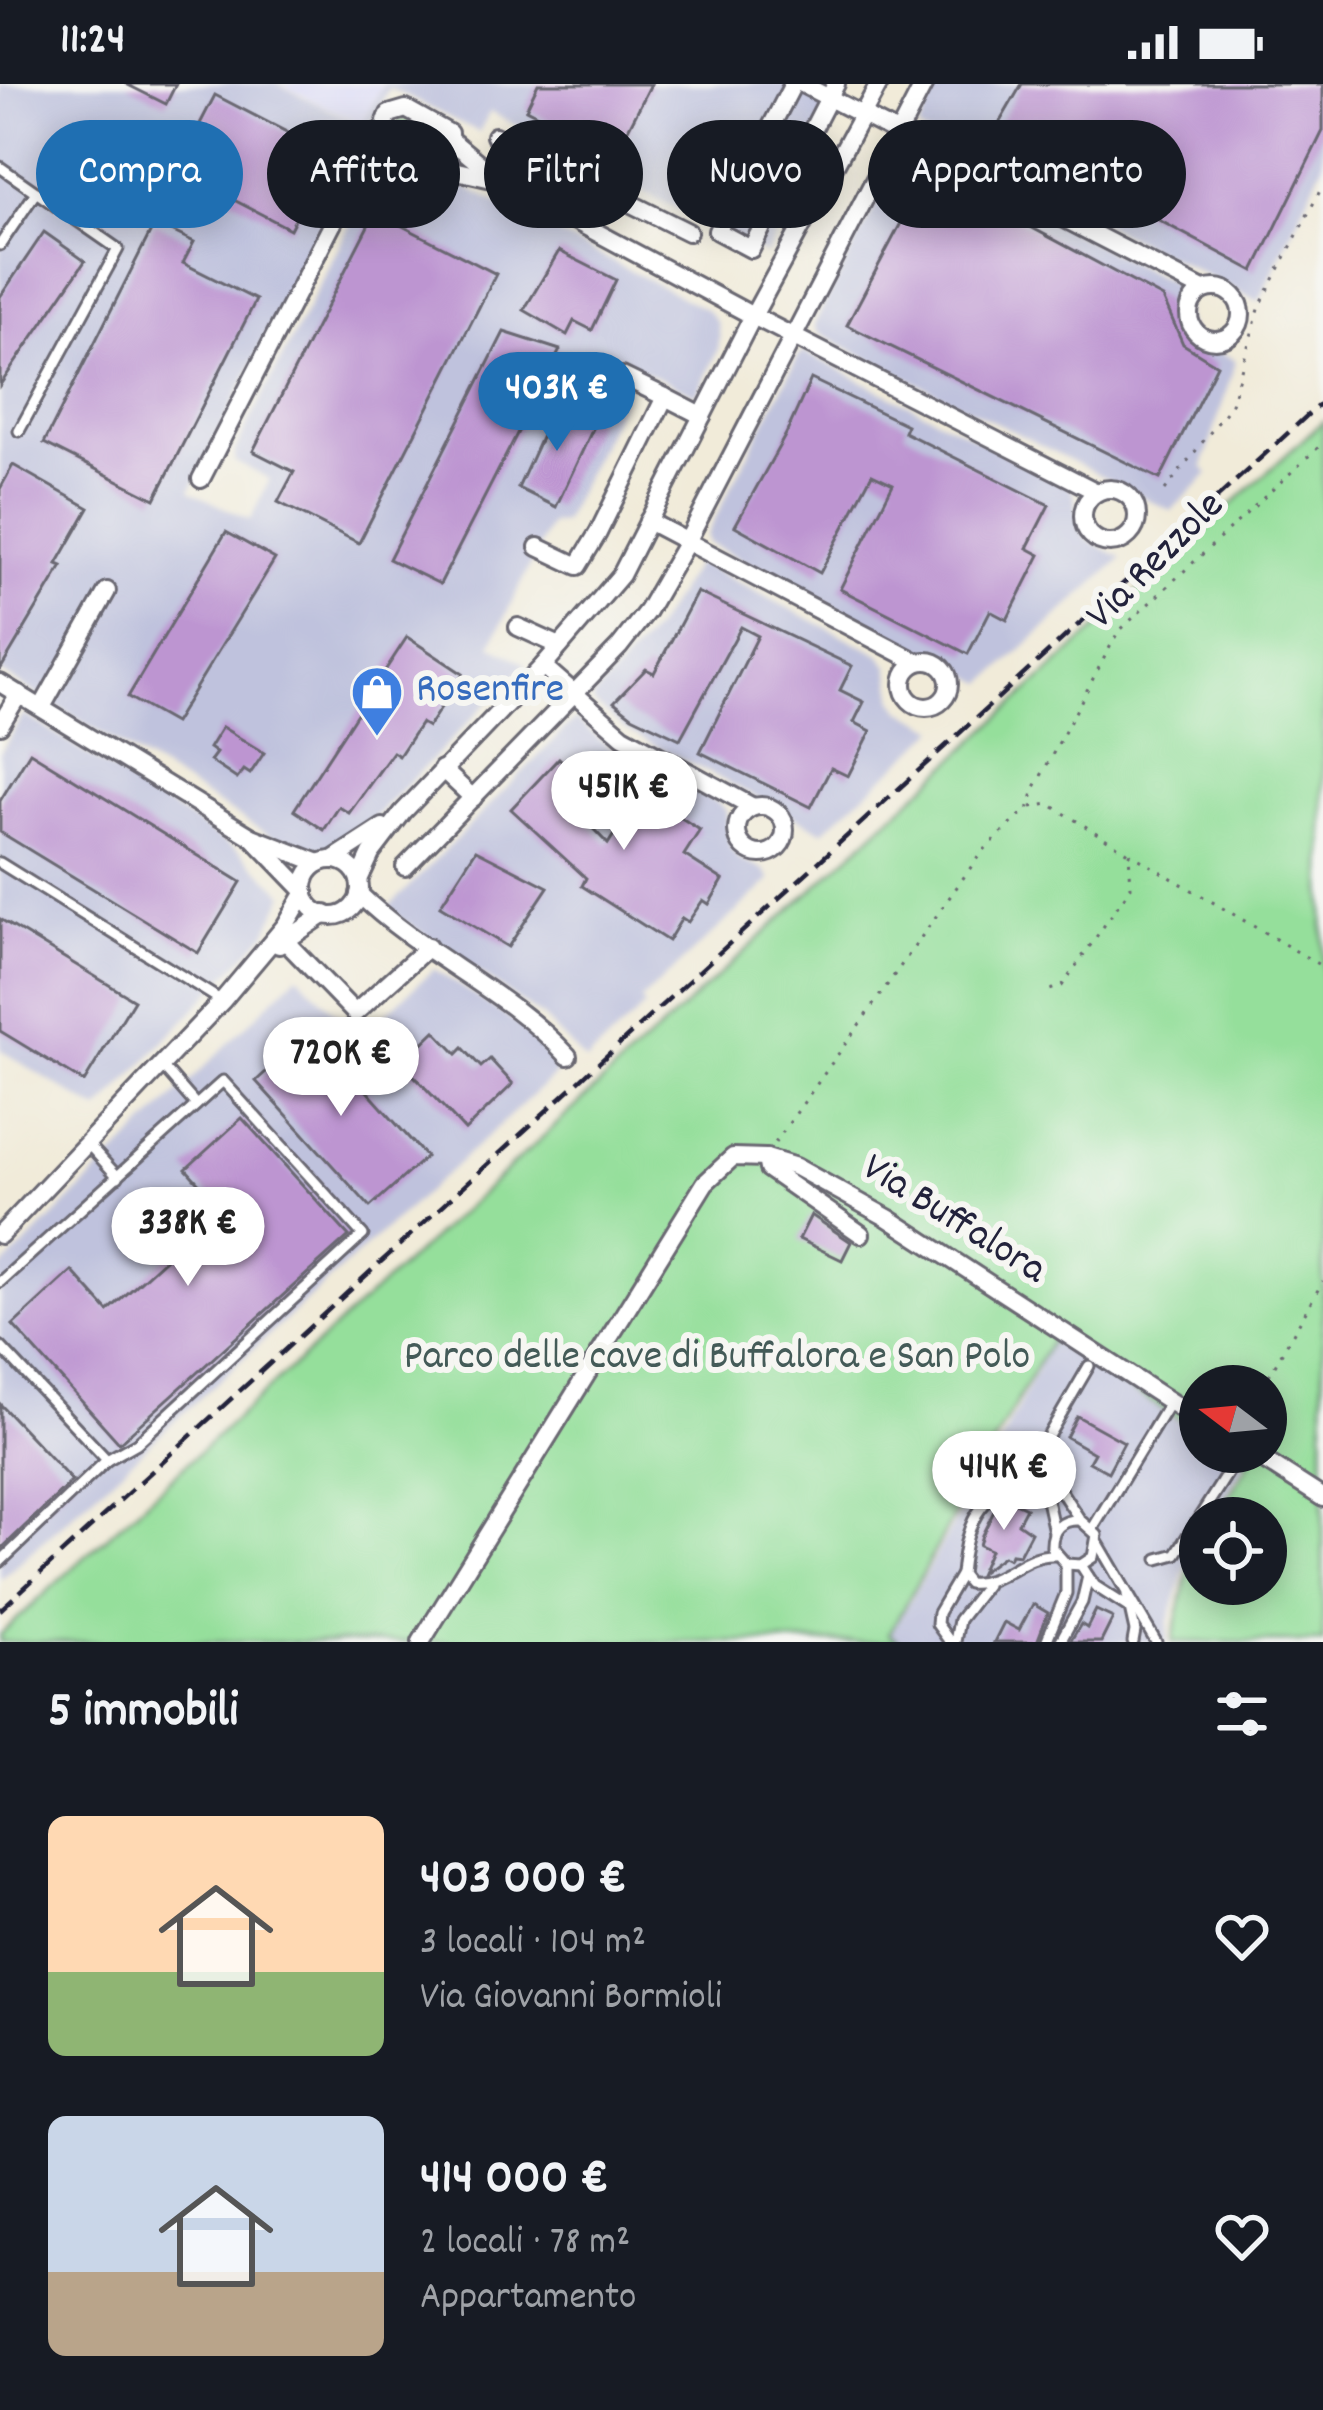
<!DOCTYPE html>
<html lang="it">
<head>
<meta charset="utf-8">
<style>
	body { margin:0; font-family:Dekko,sans-serif; background:#20242c; color:#f1f3f6; height:100vh; display:flex; flex-direction:column; font-size:45px; white-space:nowrap }
	* { box-sizing:border-box; margin:0 }
	p { font-size:39px; color:#9ea1a6 }
	.icon { flex:none; width:66px; height:66px; fill:none; stroke:currentColor; stroke-width:2; stroke-linecap:round; stroke-linejoin:round }
	.map { position:relative; height:1558px; overflow:hidden }
	.details { display:flex; flex-direction:column; background:#171b24; flex:1 }
	.details>* { flex:none }
	.hud { position:absolute; left:36px; top:36px; width:1251px; height:108px; display:flex; gap:24px }
	.needle { width:78px; rotate:286deg }
	.buttons { position:absolute; left:1179px; top:1281px; display:grid; gap:24px }
	.buttons a { display:grid; place-items:center; width:108px; height:108px; border-radius:50%; background:#171b24; box-shadow:0 6px 30px #0003; font-size:60px }
	.price { position:absolute; translate:-50% -102px; padding:0 27px; border-radius:42px; background:#fff; color:#222; font-size:39px; line-height:78px; filter:drop-shadow(0 3px 6px #0008) }
	.price::after { content:''; position:absolute; left:50%; top:72px; width:36px; height:27px; margin-left:-18px; background:inherit; clip-path:polygon(0 0,100% 0,50% 100%) }
	.price.selected { background:#1f6fb2; color:#fff }
	ul { padding:0; list-style:none }
	li { display:flex; align-items:center; gap:36px; height:300px; padding:0 48px }
	li span { display:grid; place-items:center; flex:none; width:336px; height:240px; border-radius:18px; color:#555 }
	li>.icon { margin-inline-start:auto }
	span .icon { width:144px; height:144px; fill:#fffc; stroke-width:1 }
	li b { font-size:51px }
	h2 { display:flex; justify-content:space-between; align-items:center; height:144px; padding:0 48px; font-size:51px }
	.pill { padding:0 42px; border-radius:54px; background:#171b24; box-shadow:0 6px 30px #0003; font-size:42px; line-height:108px }
	.pill.selected { background:#1f6fb2; color:#fff }
	.status { display:flex; justify-content:space-between; align-items:center; height:84px; padding:0 60px; background:#171b24; direction:ltr }
	.status svg { height:33px; fill:currentColor }
	.map>svg:first-child { display:block }
	.built { fill:#d8d7f8 }
	.industrial { fill:#bfc2dd }
	.green { fill:#95df9b; stroke:#5c806b; stroke-width:3 }
	.building { fill:#bd95d1 }
	.lines { fill:none; stroke-linecap:round; stroke-linejoin:round }
	.service-casing { stroke:#6a6872; stroke-width:15 }
	.minor-casing { stroke:#6a6872; stroke-width:22 }
	.path { stroke:#6a6872; stroke-width:3; stroke-dasharray:3 9; stroke-linecap:butt }
	.service { stroke:#fff; stroke-width:9 }
	.minor { stroke:#fff; stroke-width:16 }
	.rail { stroke:#22223b; stroke-width:4.5; stroke-dasharray:18 9; stroke-linecap:butt }
	.labels { text-anchor:middle; dominant-baseline:central; stroke-width:12; stroke-linejoin:round; paint-order:stroke }
	.street-label { font-size:42px; fill:#22223b; stroke:#f6f6f2 }
	.shop-label { font-size:42px; fill:#366cbe; stroke:#f6f6f2; text-anchor:start }
	.park-label { font-size:42px; fill:#445b58; stroke:#f6f6f2 }
</style>
</head>
<body>
<div class="status"><b>11:24</b><svg viewBox="0 0 49 12"><path d="M0 12V9h3v3zM5 12V6h3v6zM10 12V3h3v9zM15 12V0h3v12zM26 1h20v11H26zM47 4h2v5h-2z"/></svg></div>
<div class="map">
<svg width="1323" height="1558" viewBox="0 0 1323 1558">
	<rect width="100%" height="100%" fill="#f6f6f2"/>
	<filter id="ink" filterUnits="userSpaceOnUse"><feTurbulence type="fractalNoise" baseFrequency=".00833" numOctaves="2"/><feDisplacementMap in="SourceGraphic" scale="24" xChannelSelector="R" yChannelSelector="G"/><feConvolveMatrix kernelMatrix="1 2 1 2 8 2 1 2 1" color-interpolation-filters="sRGB"/></filter>
	<filter id="wash" filterUnits="userSpaceOnUse"><feTurbulence type="fractalNoise" baseFrequency=".004" numOctaves="4" result="noise"/><feDisplacementMap in="SourceGraphic" scale="48" xChannelSelector="R" yChannelSelector="G"/><feGaussianBlur stdDeviation="2.7" result="paint"/><feColorMatrix in="noise" values="0 0 0 0 0 0 0 0 0 0 0 0 0 0 0 0 0 1.4 0 .05"/><feComposite in="paint" operator="in"/></filter>
	<g filter="url(#wash)">
		<rect width="100%" height="100%" fill="#f1ebd9"/>
		<!-- built -->
		<path class="built" d="M281 0H382L362 41Z"/>
		<!-- industrial -->
		<g class="industrial">
			<path d="M0 0H278L362 42 383 0H853L766 171 490 28 479 48 389 4 190 407 250 436 270 395 235 378V367L379 83 389 81 454 114 462 101 707 226 717 238 720 253 718 266 697 311 637 284 563 438 550 440 491 561 526 580 353 755 336 765 317 767 279 757 0 588Z"/>
			<path d="M938 0H1323V80L1259 218 918 46Z"/>
			<path d="M909 66 1172 199 1185 212 1186 238 1193 251 1204 261 1236 276 1203 383 1209 390 1171 427 818 249 814 241 902 70Z"/>
			<path d="M804 268 1063 398 1073 406 1081 446 1088 456 1122 474 985 599 708 459 706 452 799 271Z"/>
			<path d="M697 478 879 570 889 582 895 616 902 626 938 645 823 747 652 660 624 645 593 619 594 613 655 544Z"/>
			<path d="M24 630 241 768 285 810 266 849 99 1027 0 966V669Z"/>
			<path d="M575 635 609 663 718 719 726 726 730 763 739 775 764 786 771 796 641 916 645 923 586 978 541 932 387 825Z"/>
			<path d="M434 885 521 942 560 986 0 1496V1186L298 890 359 954Z"/>
			<path d="M1051 1258 1200 1351V1368H1228L1245 1379 1212 1434H1200V1453L1190 1469 1169 1537 1167 1558H904L891 1550 1005 1350Z"/>
		</g>
		<!-- green -->
		<g class="green">
			<path d="M399 36H410L440 52 442 66 430 74 398 59 392 49Z"/>
			<path d="M1323 337V1558H1172L1192 1470 1200 1458V1500H1266V1434H1215L1249 1379 1232 1368H1266V1302H1200V1348L1051 1256 889 1550 900 1558H0V1551Z"/>
		</g>
		<g id="blocks">
			<!-- building -->
			<g class="building">
				<path d="M126 0H176L166 20Z"/>
				<path d="M538 0H651L615 71 526 25Z"/>
				<path d="M1022 0H1323V47L1254 187 994 48Z"/>
				<path d="M215 11 329 70 290 145 176 86Z"/>
				<path d="M928 88 1163 214 1183 260 1217 281 1160 395 847 241Z"/>
				<path d="M375 128 496 190 359 459 278 418 294 388 253 367Z"/>
				<path d="M155 139 194 158 183 179 256 216 155 415 44 359Z"/>
				<path d="M44 148 85 177 0 301V213Z"/>
				<path d="M559 167 616 196 592 246 574 237 567 251 524 226Z"/>
				<path d="M504 248 560 266 440 500 389 475Z"/>
				<path d="M811 295 907 341 904 348 1049 421 1027 464 1040 471 1007 536 990 527 968 570 840 505 893 400 872 390 820 489 735 442 786 350Z"/>
				<path d="M557 319 597 336 556 423 518 404Z"/>
				<path d="M13 381 89 424 57 480 62 482 0 586V405Z"/>
				<path d="M226 448 275 475 174 639 128 613Z"/>
				<path d="M697 508 852 582 840 606 864 618 854 638 871 647 848 692 831 684 811 723 700 668 758 552 741 543 680 655 632 632 614 618 646 585 654 589Z"/>
				<path d="M407 553 463 590 428 643 421 639 399 672 393 668 349 729 339 723 324 746 294 726Z"/>
				<path d="M222 643 264 669 250 690 244 686 237 695 210 677 216 669 209 664Z"/>
				<path d="M30 668 241 798 198 869 0 748V717Z"/>
				<path d="M559 674 586 700 568 719 608 760 641 708 700 746 684 771 723 796 709 820 703 816 688 838 682 834 668 857 582 802 586 794 511 725Z"/>
				<path d="M476 766 548 803 508 863 440 822Z"/>
				<path d="M0 835 134 916 84 998 0 947Z"/>
				<path d="M312 946 426 1073 370 1123 256 997Z"/>
				<path d="M435 947 457 970 463 964 481 983 490 975 513 1000 465 1046 402 979Z"/>
				<path d="M242 1034 349 1152 119 1359 13 1241 72 1187 108 1227 221 1124 186 1085Z"/>
				<path d="M811 1131 851 1158 842 1176 799 1155Z"/>
				<path d="M0 1320 72 1397 0 1466Z"/>
				<path d="M1077 1332 1124 1358 1108 1388 1089 1378 1094 1369 1066 1353Z"/>
				<path d="M1005 1414 1026 1424 1018 1439 1031 1448 1019 1471 1011 1470 1009 1475 1003 1472 980 1489 990 1466 979 1461 982 1451 998 1419Z"/>
				<path d="M1033 1520 1048 1529 1037 1558H994L1004 1538 1019 1546Z"/>
				<path d="M1096 1526 1113 1534 1101 1558H1070L1081 1540 1087 1544Z"/>
			</g>
		</g>
	</g>
	<g filter="url(#ink)">
		<use href="#blocks" fill-opacity="0" stroke="#6a6872" stroke-width="3"/>
		<g class="lines">
			<!-- service casing -->
			<g class="service-casing">
				<g id="service">
					<path d="M0 83 118 165 19 347"/>
					<path d="M0 161 36 108"/>
					<path d="M0 779 222 917"/>
					<path d="M163 983 196 1021"/>
					<path d="M89 1061 118 1093"/>
					<path d="M0 1198 223 997 363 1151 137 1359 107 1376 0 1262"/>
					<path d="M1037 1371 1080 1436 1097 1451 1093 1473 1081 1481 1066 1480 1052 1464C1051 1445 1062 1435 1080 1436"/>
					<path d="M1038 1386C983 1410 967 1428 961 1490L968 1499C1002 1502 1022 1469 1055 1471"/>
					<path d="M1093 1444 1170 1318"/>
					<path d="M1054 1448 1037 1371 1089 1282"/>
					<path d="M1098 1459 1156 1558"/>
					<path d="M1158 1475 1176 1470 1241 1368"/>
					<path d="M0 1478 107 1376"/>
					<path d="M1088 1492 1095 1502 1131 1525"/>
					<path d="M1127 1511 1135 1547 1133 1558"/>
					<path d="M950 1558 937 1540 938 1529 961 1490"/>
					<path d="M955 1558 959 1536 986 1501"/>
					<path d="M1046 1558 1066 1509V1480"/>
					<path d="M1060 1558 1082 1518 1088 1492 1081 1481"/>
				</g>
			</g>
			<!-- minor casing -->
			<g class="minor-casing">
				<g id="minor">
					<path d="M793 0 717 147 751 165 836 0"/>
					<path d="M802 0 1203 206"/>
					<path d="M406 25 449 49 450 67 435 82C406 79 373 63 389 30Z"/>
					<path d="M495 52 688 148"/>
					<path d="M452 57 499 96 753 232 1097 408"/>
					<path d="M435 82 492 95"/>
					<path d="M575 136 593 100"/>
					<circle cx="1215" cy="230" r="26"/>
					<path d="M622 292 665 313"/>
					<path d="M201 395 381 46"/>
					<circle cx="1110" cy="432" r="27"/>
					<path d="M648 437 917 578"/>
					<path d="M538 463 578 482 598 449 665 313 702 332"/>
					<path d="M518 543 560 562"/>
					<circle cx="926" cy="600" r="23"/>
					<path d="M543 582 623 652 753 723"/>
					<path d="M0 599 252 753 319 779"/>
					<path d="M42 623 107 507"/>
					<path d="M0 641 19 610"/>
					<path d="M442 685 473 714"/>
					<circle cx="761" cy="746" r="24"/>
					<path d="M332 776 383 743"/>
					<circle cx="332" cy="804" r="28"/>
					<path d="M405 783 619 563 647 527 688 456 924 0"/>
					<path d="M359 796 371 770 403 728 543 582 621 491 753 232 879 0"/>
					<path d="M359 810C423 872 507 906 568 972"/>
					<path d="M285 857 355 929 428 863"/>
					<path d="M279 861 325 830"/>
					<path d="M766 1074 768 1085 861 1150"/>
					<path d="M0 1151 222 917 285 842 305 808 252 753"/>
					<path d="M1251 1368 1323 1414"/>
					<path d="M421 1558 705 1099 733 1073 766 1074 796 1083 888 1134 1200 1337"/>
				</g>
			</g>
			<!-- path -->
			<g class="path">
				<path d="M1165 406 1230 323 1260 222 1323 101"/>
				<path d="M1031 723 1049 720 1129 769 1131 803 1062 902 1050 906"/>
				<path d="M1129 769 1323 883"/>
				<path d="M775 1059 981 769 1029 723 1034 705 1118 548 1323 359"/>
				<path d="M1263 1302 1323 1197"/>
			</g>
			<!-- service -->
			<use href="#service" class="service"/>
			<!-- minor -->
			<use href="#minor" class="minor"/>
			<!-- rail -->
			<path class="rail" d="M0 1526 1323 317"/>
		</g>
	</g>
	<!-- icons -->
	<defs>
		<g id="shop-pin" transform="scale(2.7)"><path d="M0 17L-7.5 6A9.5 9.5 0 1 1 7.5 6Z" fill="#3f7fe0" stroke="#f6f6f2"/><path d="M-5-2.5h2.3a2.7 3.5 0 0 1 5.4 0H5L5.5 6h-11ZM-1.5-2.5h3a1.5 2.3 0 0 0-3 0Z" fill="#fff"/></g>
	</defs>
	<g fill-rule="evenodd">
		<use href="#shop-pin" x="377" y="608"/>
	</g>
	<g class="labels">
		<!-- street labels -->
		<g class="street-label">
			<text transform="translate(1157 478) rotate(-45)">Via Rezzole</text>
			<text transform="translate(953 1137) rotate(32)">Via Buffalora</text>
		</g>
		<!-- shop labels -->
		<g class="shop-label">
			<text x="416" y="608">Rosenfire</text>
		</g>
		<!-- park labels -->
		<g class="park-label">
			<text x="717" y="1275">Parco delle cave di Buffalora e San Polo</text>
		</g>
	</g>
</svg>
<div class="buttons">
<a><svg class="needle" viewBox="-14 -14 28 28"><path d="M0-13l5 13h-10z" fill="#e53935"/><path d="M0 13l5-13h-10z" fill="#9ea1a6"/></svg></a>
<a><svg class="icon" aria-label="locate" viewBox="0 0 24 24"><circle cx="12" cy="12" r="6"/><path d="M12 2v4M12 18v4M2 12h4M18 12h4"/></svg></a>
</div>
<b class="price selected" style="left:557px;top:370px">403K €</b>
<b class="price" style="left:624px;top:769px">451K €</b>
<b class="price" style="left:341px;top:1035px">720K €</b>
<b class="price" style="left:188px;top:1205px">338K €</b>
<b class="price" style="left:1004px;top:1449px">414K €</b>
<div class="hud">
<a class="pill selected">Compra</a>
<a class="pill">Affitta</a>
<a class="pill">Filtri</a>
<a class="pill">Nuovo</a>
<a class="pill">Appartamento</a>
</div>
</div>
<section class="details">
<h2>5 immobili<svg class="icon" aria-label="filters" viewBox="0 0 24 24"><path d="M4 7h16M4 17h16"/><circle cx="9" cy="7" r="2"/><circle cx="15" cy="17" r="2"/></svg></h2>
<ul>
<li><span style="background:linear-gradient(#ffd9b3 65%,#8fb573 0)"><svg class="icon" aria-label="home" viewBox="0 0 24 24"><path d="M3 11l9-7 9 7M6 9v11h12V9"/></svg></span><div><b>403 000 €</b><p>3 locali · 104 m²</p><p>Via Giovanni Bormioli</p></div><svg class="icon" aria-label="heart" viewBox="0 0 24 24"><path d="M12 20l-8-8c-3-5 5-10 8-4 3-6 11-1 8 4z"/></svg></li>
<li><span style="background:linear-gradient(#c9d6e8 65%,#b9a48a 0)"><svg class="icon" aria-label="home" viewBox="0 0 24 24"><path d="M3 11l9-7 9 7M6 9v11h12V9"/></svg></span><div><b>414 000 €</b><p>2 locali · 78 m²</p><p>Appartamento</p></div><svg class="icon" aria-label="heart" viewBox="0 0 24 24"><path d="M12 20l-8-8c-3-5 5-10 8-4 3-6 11-1 8 4z"/></svg></li>
</ul>
</section>
</body>
</html>
